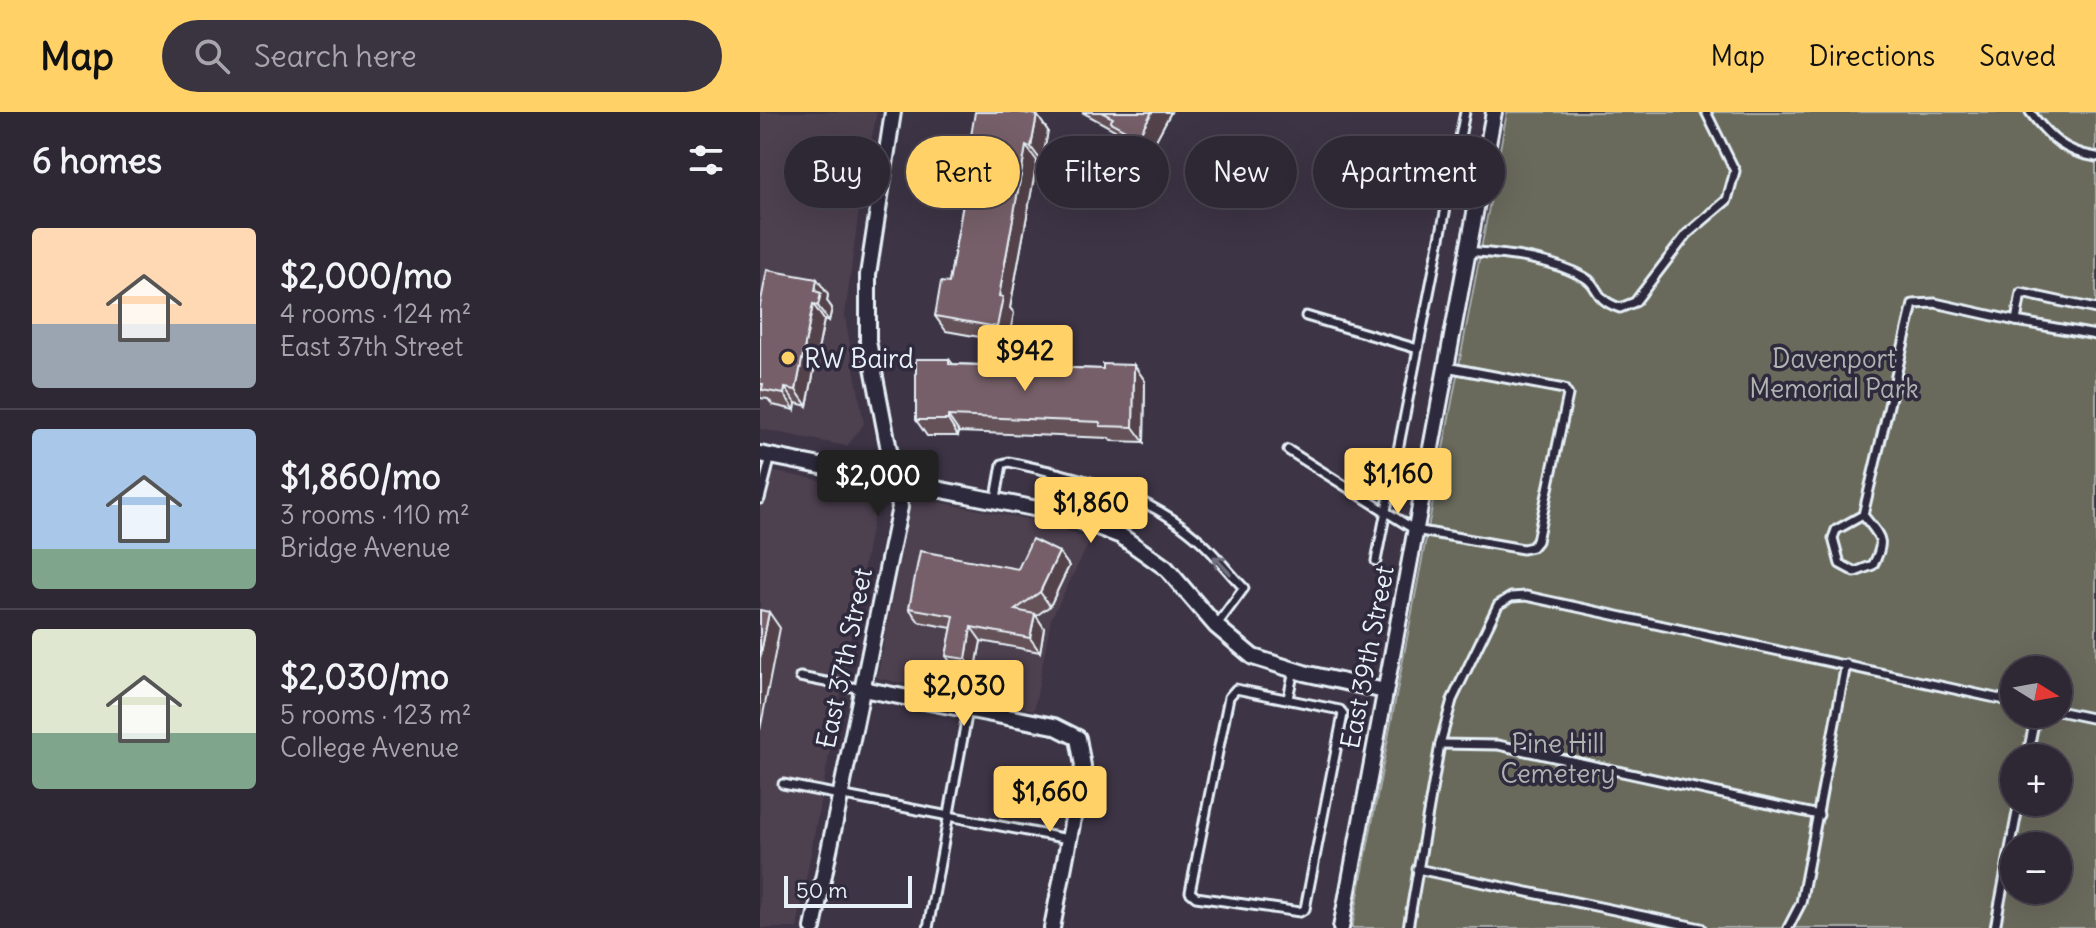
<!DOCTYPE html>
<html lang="en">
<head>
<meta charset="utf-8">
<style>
	body { margin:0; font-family:Delius,sans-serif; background:#3a3340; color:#f1f3f6; height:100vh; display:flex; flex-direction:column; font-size:30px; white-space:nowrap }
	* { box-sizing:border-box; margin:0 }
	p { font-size:26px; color:#a7a5ac }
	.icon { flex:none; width:44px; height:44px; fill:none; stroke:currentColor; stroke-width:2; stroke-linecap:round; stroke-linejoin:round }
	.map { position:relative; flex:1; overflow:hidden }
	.sheet { display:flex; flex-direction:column; background:#2e2734; width:760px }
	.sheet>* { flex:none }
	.banner { position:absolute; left:24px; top:24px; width:760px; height:72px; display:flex; gap:16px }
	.needle { width:52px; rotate:101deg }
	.fabs { position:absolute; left:1240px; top:544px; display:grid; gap:16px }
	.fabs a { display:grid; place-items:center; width:72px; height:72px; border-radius:50%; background:#2e2734; box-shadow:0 8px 32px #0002,0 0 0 2px #49444f; font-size:40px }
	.scale { position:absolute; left:24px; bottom:20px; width:128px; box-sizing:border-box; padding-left:8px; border:4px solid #e8f1f8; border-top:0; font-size:22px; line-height:28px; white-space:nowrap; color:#e8f1f8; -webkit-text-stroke:6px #2f2a3d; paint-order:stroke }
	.price { position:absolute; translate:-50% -68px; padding:0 18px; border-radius:8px; background:#ffd166; color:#111; font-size:26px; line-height:52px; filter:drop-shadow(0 2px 4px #0008) }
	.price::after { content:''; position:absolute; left:50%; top:48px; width:24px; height:18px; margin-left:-12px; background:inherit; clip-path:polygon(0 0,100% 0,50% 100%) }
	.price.active { background:#222; color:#fff }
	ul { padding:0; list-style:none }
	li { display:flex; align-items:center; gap:24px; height:200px; padding:0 32px }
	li+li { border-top:2px solid #49444f }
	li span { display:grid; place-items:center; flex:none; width:224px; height:160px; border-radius:8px; color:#555 }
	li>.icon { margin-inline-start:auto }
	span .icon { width:96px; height:96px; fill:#fffc; stroke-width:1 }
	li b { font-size:34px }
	h2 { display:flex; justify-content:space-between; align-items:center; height:96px; padding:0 32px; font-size:34px }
	.tag { padding:0 28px; border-radius:36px; background:#2e2734; box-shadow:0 8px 32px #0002,0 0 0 2px #49444f; font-size:28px; line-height:72px }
	.tag.active { background:#ffd166; color:#111 }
	header { display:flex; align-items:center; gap:48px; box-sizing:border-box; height:112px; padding:0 40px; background:#ffd166; color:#111 }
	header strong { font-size:38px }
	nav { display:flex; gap:44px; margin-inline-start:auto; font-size:28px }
	.search { width:560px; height:72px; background:#3a3340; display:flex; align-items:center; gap:20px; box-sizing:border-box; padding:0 28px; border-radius:44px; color:#a7a5ac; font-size:30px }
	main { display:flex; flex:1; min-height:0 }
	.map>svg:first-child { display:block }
	.built { fill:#4e414f }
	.green { fill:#696a5b; stroke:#a8aeaa; stroke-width:2; fill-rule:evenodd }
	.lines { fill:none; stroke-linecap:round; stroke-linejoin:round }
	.service-casing { stroke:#e8f1f8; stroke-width:13 }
	.minor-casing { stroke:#e8f1f8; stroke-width:20 }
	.service { stroke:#2f2a3d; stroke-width:7 }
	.minor { stroke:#2f2a3d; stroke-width:14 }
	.wall { fill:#655159; stroke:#e8f1f8; stroke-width:2 }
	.shaded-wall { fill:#534248; stroke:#e8f1f8; stroke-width:2 }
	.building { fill:#765e67; stroke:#e8f1f8; stroke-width:2 }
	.oneway { stroke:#70707e }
	.poi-dot { fill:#ffd166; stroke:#2f2a3d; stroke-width:3 }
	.labels { text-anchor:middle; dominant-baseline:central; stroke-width:7; stroke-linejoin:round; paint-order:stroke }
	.poi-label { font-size:26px; fill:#e8f1f8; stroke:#2f2a3d; text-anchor:start }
	.park-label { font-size:26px; fill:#afb4b1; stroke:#2f2a3d }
	.street-label { font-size:26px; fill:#e8f1f8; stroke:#2f2a3d }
</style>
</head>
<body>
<header>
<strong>Map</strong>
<div class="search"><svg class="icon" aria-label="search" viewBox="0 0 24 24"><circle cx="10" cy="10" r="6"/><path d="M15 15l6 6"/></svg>Search here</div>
<nav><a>Map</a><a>Directions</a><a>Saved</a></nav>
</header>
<main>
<section class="sheet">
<h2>6 homes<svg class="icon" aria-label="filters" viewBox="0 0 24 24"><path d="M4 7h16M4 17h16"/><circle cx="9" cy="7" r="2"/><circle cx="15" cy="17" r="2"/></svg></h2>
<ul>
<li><span style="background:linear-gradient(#ffd9b3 60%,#9aa5b1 0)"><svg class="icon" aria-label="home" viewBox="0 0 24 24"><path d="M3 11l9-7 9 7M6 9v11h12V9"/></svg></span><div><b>$2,000/mo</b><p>4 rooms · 124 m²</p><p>East 37th Street</p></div></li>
<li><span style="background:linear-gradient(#a9c7e8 75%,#7fa58c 0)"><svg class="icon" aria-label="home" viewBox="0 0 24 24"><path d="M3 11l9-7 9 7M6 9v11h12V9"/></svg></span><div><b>$1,860/mo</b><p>3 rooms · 110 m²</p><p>Bridge Avenue</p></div></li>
<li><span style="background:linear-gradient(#dfe7d0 65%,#7fa58c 0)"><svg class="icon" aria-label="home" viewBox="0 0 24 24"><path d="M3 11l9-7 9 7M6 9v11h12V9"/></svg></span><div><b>$2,030/mo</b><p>5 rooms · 123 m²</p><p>College Avenue</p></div></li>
</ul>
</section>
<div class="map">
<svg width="1336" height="816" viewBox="0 0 1336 816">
	<rect width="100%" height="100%" fill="#3d3445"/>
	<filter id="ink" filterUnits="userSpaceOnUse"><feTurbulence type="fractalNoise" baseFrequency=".0125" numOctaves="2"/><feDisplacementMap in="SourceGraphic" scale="16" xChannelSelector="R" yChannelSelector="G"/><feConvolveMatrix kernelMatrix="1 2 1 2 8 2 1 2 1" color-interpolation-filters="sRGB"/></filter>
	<g filter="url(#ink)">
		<!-- built -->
		<g class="built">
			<path d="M0 0H117L102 74 85 204 104 312 87 334 0 317Z"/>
			<path d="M0 357 118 379 37 816H0Z"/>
			<path d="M152 385 276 409 331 427 291 507 274 598 117 566Z"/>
		</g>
		<!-- green -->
		<path class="green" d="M747 0H1336V816H592ZM1254 558H1298V602H1254ZM1254 646H1298V690H1254ZM1254 734H1298V778H1254Z"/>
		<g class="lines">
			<!-- service casing -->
			<g class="service-casing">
				<g id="service">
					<path d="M1270 0C1289 25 1304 40 1336 45"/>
					<path d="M574 79 688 83"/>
					<path d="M707 139C748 143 787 145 824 165 841 174 831 186 860 196L875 190 927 122 967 88 975 59 946 0"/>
					<path d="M1336 197 1261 181 1256 209 1336 223"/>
					<path d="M546 204 658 237"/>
					<path d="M528 338 655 418 763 437 772 435 777 429 808 283 804 277 686 255"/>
					<path d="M236 386 242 352 249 350C316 365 384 379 437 426 454 440 468 460 484 476L456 514"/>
					<path d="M0 387 11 344"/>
					<path d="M1103 403 1076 418 1073 426 1080 452 1095 460 1113 453C1127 427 1120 425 1103 403L1153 192 1175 191 1256 209"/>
					<path d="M616 449 705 0"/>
					<path d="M40 565 102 577"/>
					<path d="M476 577 580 598 583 602 545 797 540 800 436 785 430 780 469 585Z"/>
					<path d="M528 586 534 558"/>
					<path d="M1298 599 1336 607"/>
					<path d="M680 632 738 633 1059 703"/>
					<path d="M1267 646 1276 602"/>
					<path d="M23 672 308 727"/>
					<path d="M657 757 941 816"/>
					<path d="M168 816 208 598"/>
					<path d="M648 816 680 632 692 588 738 493 751 485 766 484 1254 590"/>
					<path d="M1028 816 1041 791 1086 552"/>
					<path d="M1235 816 1259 690"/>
				</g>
			</g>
			<!-- minor casing -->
			<g class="minor-casing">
				<g id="minor">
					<path d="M0 342 303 402 361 424 406 456 456 514 493 545 544 561 625 579"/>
					<path d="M102 577 294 614 318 626 323 654 292 816"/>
					<path d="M53 816 140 395 108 229V163L133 0"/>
					<path d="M581 816 734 0"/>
				</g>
			</g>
			<!-- service -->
			<use href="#service" class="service"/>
			<!-- minor -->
			<use href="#minor" class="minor"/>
		</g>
		<!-- wall -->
		<g class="wall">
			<path d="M322 0H411L389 41 361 26 355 18Z"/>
			<path d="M277 3 288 19 282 50 277 49 250 196 254 201 248 230 186 219 175 204 189 171 214 29 211 24Z"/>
			<path d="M57 167 68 183 67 189 72 196 69 209 64 208 47 294 36 291 35 298 13 293 8 287 0 286V194Z"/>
			<path d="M189 247 193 252 343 257 374 253 385 269 384 330 351 329 349 326 199 320 198 324H167L156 308Z"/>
			<path d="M299 440 309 454 290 494 276 504 284 516 280 540 221 529 215 561 196 558 186 544 192 516 159 510 149 496 258 457Z"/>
		</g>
		<!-- shaded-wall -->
		<g class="shaded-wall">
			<path d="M392 0H411L389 41 378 25Z"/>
			<path d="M277 3 288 19 282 50 271 35Z"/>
			<path d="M266 34 277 49 250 196 254 201 248 230 237 215 239 184Z"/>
			<path d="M57 167 68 183 67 189 72 196 69 209 58 194 55 179Z"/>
			<path d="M53 192 64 208 47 294 36 278Z"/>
			<path d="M374 253 385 269 384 330 373 315Z"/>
			<path d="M25 276 36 291 35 298 24 282Z"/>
			<path d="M188 304 199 320 198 324 188 308Z"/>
			<path d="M299 440 309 454 290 494 280 480Z"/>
			<path d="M9 500 20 516 0 618V546Z"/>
			<path d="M275 502 284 516 280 540 270 526Z"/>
			<path d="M211 515 221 529 215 561 206 547Z"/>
		</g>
		<!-- building -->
		<g class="building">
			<path d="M215 0H259L277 3 271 35 266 34 239 184 243 185 237 215 175 204 181 170 189 171 215 25 211 24Z"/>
			<path d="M341 0H392L378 25 350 10 353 6Z"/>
			<path d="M7 158 57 167 55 179 61 181 58 194 53 192 36 278 25 276 24 282 2 278 3 272H0V194Z"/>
			<path d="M156 247H189V252L343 257V252L374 253 373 315 340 314V310L188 304V308H156Z"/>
			<path d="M272 427 299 440 280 480 255 498 275 502 270 526 211 515 206 547 186 544 194 504 149 496 160 439 258 457Z"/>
			<path d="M0 498 9 500 0 546Z"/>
		</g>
		<!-- one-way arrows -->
		<defs><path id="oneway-shaft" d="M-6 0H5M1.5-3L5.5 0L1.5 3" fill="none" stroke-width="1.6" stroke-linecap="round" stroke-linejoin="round" transform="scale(2)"/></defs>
		<use class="oneway" href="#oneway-shaft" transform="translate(462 453) rotate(-133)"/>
	</g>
	<!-- markers -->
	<circle class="poi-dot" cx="28" cy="246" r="8"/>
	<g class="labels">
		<!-- poi labels -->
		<g class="poi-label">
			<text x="44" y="246">RW Baird</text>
		</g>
		<!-- park labels -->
		<g class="park-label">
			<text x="1074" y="246">Davenport<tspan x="1074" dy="30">Memorial Park</tspan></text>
			<text x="798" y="631">Pine Hill<tspan x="798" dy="30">Cemetery</tspan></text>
		</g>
		<!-- street labels -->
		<g class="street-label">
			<text transform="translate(607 545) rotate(-79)">East 39th Street</text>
			<text transform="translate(84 546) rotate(-78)">East 37th Street</text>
		</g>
	</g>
</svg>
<div class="fabs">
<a><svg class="needle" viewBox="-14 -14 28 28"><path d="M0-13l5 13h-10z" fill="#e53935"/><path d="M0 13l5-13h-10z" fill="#a7a5ac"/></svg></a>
<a>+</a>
<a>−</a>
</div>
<div class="scale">50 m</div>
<b class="price" style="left:265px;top:281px">$942</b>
<b class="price" style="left:638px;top:404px">$1,160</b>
<b class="price active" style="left:118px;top:406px">$2,000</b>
<b class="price" style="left:331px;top:433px">$1,860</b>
<b class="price" style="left:204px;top:616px">$2,030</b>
<b class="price" style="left:290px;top:722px">$1,660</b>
<div class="banner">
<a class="tag">Buy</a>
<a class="tag active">Rent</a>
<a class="tag">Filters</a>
<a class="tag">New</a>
<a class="tag">Apartment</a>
</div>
</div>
</main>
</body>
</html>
